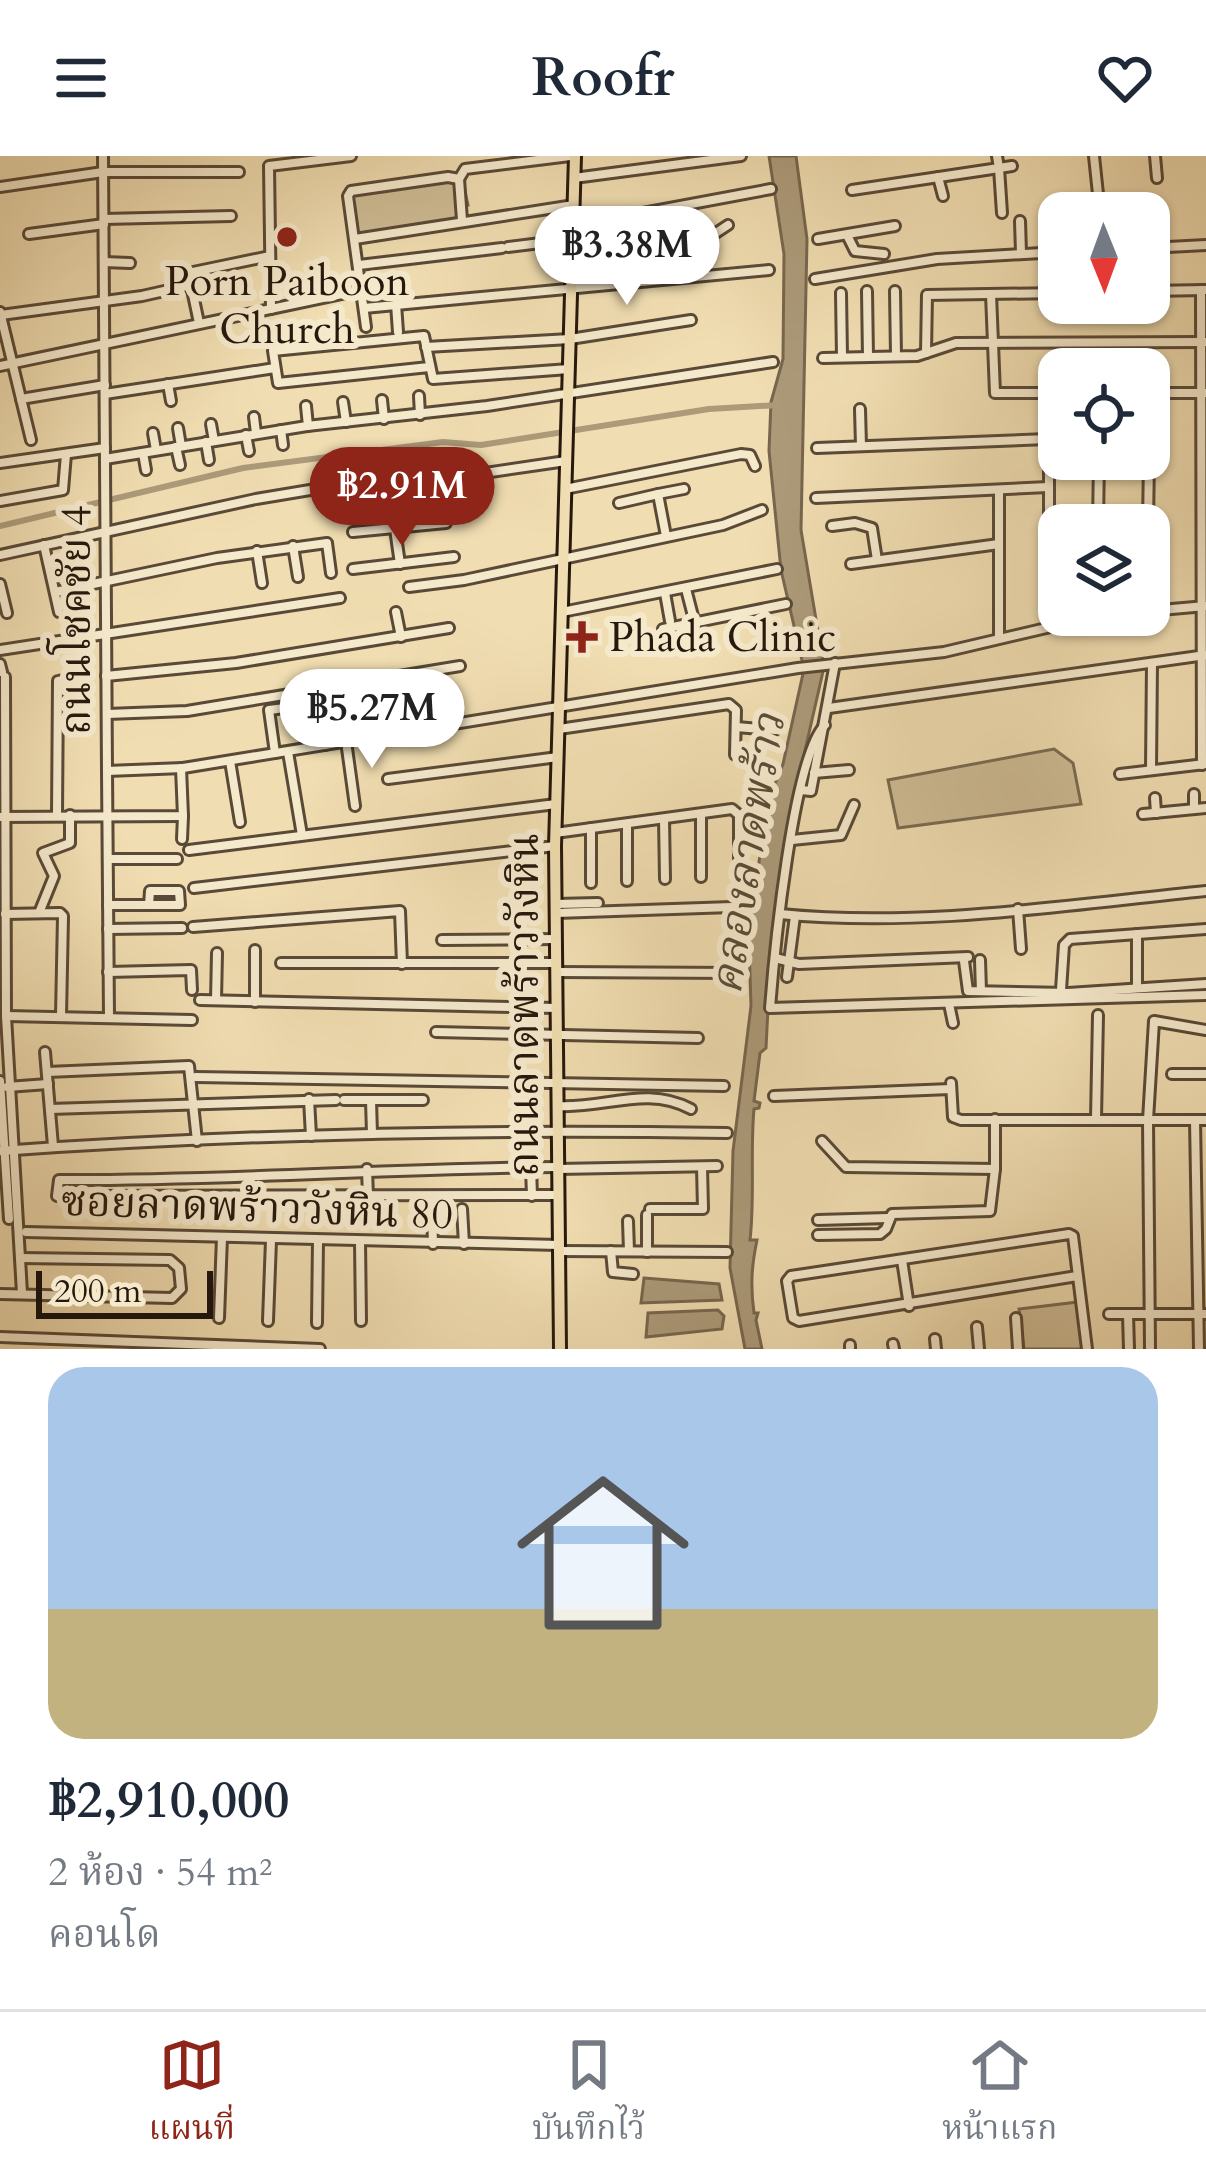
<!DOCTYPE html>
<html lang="th">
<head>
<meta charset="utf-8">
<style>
	body { margin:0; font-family:Cardo,"Noto Serif Thai",serif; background:#f6f6f7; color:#1f2937; height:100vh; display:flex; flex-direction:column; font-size:45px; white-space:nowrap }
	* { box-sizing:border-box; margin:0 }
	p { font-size:39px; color:#747a83 }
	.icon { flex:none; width:66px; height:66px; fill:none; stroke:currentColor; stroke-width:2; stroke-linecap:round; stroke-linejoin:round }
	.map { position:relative; height:1193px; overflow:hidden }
	.sheet { display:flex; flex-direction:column; background:#fff; flex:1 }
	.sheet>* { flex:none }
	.needle { width:78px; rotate:179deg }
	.buttons { position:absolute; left:1038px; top:36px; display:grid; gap:24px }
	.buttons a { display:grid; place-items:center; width:132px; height:132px; border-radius:24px; background:#fff; box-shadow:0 3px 9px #0004; font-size:60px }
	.scale { position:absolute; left:36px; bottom:30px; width:177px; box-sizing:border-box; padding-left:12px; border:6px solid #27180d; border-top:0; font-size:33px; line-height:42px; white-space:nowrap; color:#27180d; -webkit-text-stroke:9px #f5e9cc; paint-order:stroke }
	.price { position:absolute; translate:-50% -102px; padding:0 27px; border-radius:42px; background:#fff; color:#222; font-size:39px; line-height:78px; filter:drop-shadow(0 3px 6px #0008) }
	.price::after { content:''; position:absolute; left:50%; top:72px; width:36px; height:27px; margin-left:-18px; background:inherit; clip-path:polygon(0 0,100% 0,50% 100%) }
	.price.active { background:#8f2418; color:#fff }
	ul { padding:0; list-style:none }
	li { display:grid; align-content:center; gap:24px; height:636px; padding:0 48px }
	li+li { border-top:3px solid #e0e1e3 }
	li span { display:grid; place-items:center; height:372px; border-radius:36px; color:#555 }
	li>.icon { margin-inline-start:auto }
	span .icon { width:216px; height:216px; fill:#fffc; stroke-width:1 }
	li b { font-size:51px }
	header { display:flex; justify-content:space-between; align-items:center; height:156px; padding:0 48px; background:#fff; font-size:54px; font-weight:800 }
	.tab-bar { display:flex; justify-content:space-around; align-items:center; height:168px; border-top:3px solid #e0e1e3; background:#fff; font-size:33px; color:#747a83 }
	.tab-bar a { display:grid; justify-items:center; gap:6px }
	.tab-bar .active { color:#8f2418 }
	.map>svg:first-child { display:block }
	.green { fill:#cebc95; stroke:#7a6a51; stroke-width:3 }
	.water { fill:#ac9a79; stroke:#77664e; stroke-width:3 }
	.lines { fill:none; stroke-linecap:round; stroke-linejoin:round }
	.canal { stroke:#ac9a79; stroke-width:6 }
	.minor-casing { stroke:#594936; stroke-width:14 }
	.major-casing { stroke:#27180d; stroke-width:16 }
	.minor { stroke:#f5e9cc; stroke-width:8 }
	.major { stroke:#f0ddb1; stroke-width:10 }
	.poi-dot { fill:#8f2418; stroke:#f5e9cc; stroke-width:4.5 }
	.labels { text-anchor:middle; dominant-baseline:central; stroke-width:12; stroke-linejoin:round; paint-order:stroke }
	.poi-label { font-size:42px; fill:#27180d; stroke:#f5e9cc }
	.street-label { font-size:42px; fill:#27180d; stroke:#f5e9cc }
	.water-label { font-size:45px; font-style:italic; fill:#5c4c38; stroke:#f5e9cc }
</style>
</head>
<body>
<header><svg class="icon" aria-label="menu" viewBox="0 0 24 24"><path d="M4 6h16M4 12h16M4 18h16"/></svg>Roofr<svg class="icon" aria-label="heart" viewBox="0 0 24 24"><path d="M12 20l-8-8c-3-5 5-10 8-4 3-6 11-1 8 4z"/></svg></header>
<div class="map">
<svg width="1206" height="1193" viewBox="0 0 1206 1193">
	<rect width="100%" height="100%" fill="#f0ddb1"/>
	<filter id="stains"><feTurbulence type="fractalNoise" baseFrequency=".00167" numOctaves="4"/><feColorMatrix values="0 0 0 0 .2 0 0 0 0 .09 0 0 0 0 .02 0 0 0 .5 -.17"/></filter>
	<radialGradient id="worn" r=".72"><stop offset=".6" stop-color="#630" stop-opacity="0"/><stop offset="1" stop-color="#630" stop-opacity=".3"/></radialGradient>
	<!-- green -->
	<g class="green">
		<path d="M461 18 468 49H463L465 62 358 80 355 77 350 35Z"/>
		<path d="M1054 593 1073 607 1081 648 898 672 888 624Z"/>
		<path d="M1078 1146 1082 1193H1024L1019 1153Z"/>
	</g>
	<!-- water -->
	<g class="water">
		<path d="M769 0H796L807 83 801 374 824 511 794 643 771 793 766 892 760 897 754 945 760 947 759 952 754 953C750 996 755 1041 750 1084H757C752 1108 750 1128 754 1157H758L756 1164 762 1193H745L730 1112 733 995 751 850 749 788 766 649 783 608 804 513 781 414 769 295 771 246 783 203 784 98Z"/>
		<path d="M644 1122 719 1128 722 1144 641 1147Z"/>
		<path d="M718 1154 724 1160 722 1173 646 1181 648 1157Z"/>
	</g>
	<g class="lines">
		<!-- canal -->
		<path class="canal" d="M0 370 243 312 443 286 481 289 709 253 779 249"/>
		<!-- minor casing -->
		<g class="minor-casing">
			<g id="minor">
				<path d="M103 0 107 615 183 612 798 512 944 496 1102 459"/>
				<path d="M1094 0 1100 57"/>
				<path d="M1155 0 1157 22"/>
				<path d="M938 21 943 40"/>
				<path d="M574 22 741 0"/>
				<path d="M459 23 462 64"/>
				<path d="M0 31 103 16H239"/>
				<path d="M852 34 999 12 997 0"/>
				<path d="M1002 57 999 12 1012 10"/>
				<path d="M104 63 231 60"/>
				<path d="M1020 65 1021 97"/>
				<path d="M573 70 771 33"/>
				<path d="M29 78 104 68"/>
				<path d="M847 79 855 95 884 98"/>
				<path d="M355 83 574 49"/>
				<path d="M818 83 895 70"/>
				<path d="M508 91 573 83"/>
				<path d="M1149 92 1206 89"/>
				<path d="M572 103 699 88 728 69"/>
				<path d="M104 106 130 107"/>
				<path d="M359 109 502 92"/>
				<path d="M815 123 937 103 1059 96"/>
				<path d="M1201 134 1202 609"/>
				<path d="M867 135 868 201"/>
				<path d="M895 135 896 200"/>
				<path d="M1149 135 1206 134"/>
				<path d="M841 137 842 201"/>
				<path d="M991 138 995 237H1059"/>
				<path d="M396 148 398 176"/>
				<path d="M364 152 769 114"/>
				<path d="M271 153 269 10 351 0"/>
				<path d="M0 156 31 284"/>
				<path d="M1 159 142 140 191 129"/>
				<path d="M199 167 191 129 193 116 270 100"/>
				<path d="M366 171 348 40 351 35 448 21 459 23 465 13 570 0"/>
				<path d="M426 191 570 183 691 164"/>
				<path d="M926 197 927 139 1059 137"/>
				<path d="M823 202 917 200 956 187 1205 186"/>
				<path d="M0 210 361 134"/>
				<path d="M429 211 278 227 273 195 424 180 433 223 569 213"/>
				<path d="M168 228 171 245"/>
				<path d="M1149 237H1205"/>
				<path d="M105 238 275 212"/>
				<path d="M419 240 420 259"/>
				<path d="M21 243 105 229"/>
				<path d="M382 244 384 263"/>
				<path d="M343 246 346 266"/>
				<path d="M306 250 308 270"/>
				<path d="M860 253 861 290"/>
				<path d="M254 261 256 277"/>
				<path d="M211 268 214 285"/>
				<path d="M178 272 181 290"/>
				<path d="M281 274 283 289"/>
				<path d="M153 277 156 294"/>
				<path d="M246 279 249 295"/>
				<path d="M206 286 209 304"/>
				<path d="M176 291 180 309"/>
				<path d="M817 292 1048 283"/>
				<path d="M143 297 146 314"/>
				<path d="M105 303 307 270 487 250 773 206"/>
				<path d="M420 304 423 328"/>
				<path d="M0 307 105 292"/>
				<path d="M386 309 400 408"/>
				<path d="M350 314 354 336"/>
				<path d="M565 333 741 298 750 299 755 310"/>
				<path d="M342 338 566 305"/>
				<path d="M816 342 1048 331"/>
				<path d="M0 345 63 334 66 298"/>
				<path d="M619 347 658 338"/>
				<path d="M1098 369 1099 303"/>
				<path d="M1148 369 1150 237"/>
				<path d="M832 370 855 367 872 372 877 404"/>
				<path d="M353 376 446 367"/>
				<path d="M666 380 658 338 684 333"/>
				<path d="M44 389 59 456"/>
				<path d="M293 390 298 421"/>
				<path d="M257 395 262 427"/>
				<path d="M0 399 256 343 334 330"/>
				<path d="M851 408 999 388"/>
				<path d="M353 413 454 401"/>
				<path d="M0 428 7 457"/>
				<path d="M409 431 464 424 723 369 762 354"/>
				<path d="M686 433 693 460"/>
				<path d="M55 436 217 402 327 387 331 417"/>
				<path d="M665 437 670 465"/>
				<path d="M1149 455 1206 450"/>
				<path d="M396 456 401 481"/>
				<path d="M562 456 777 413"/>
				<path d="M1049 468V237"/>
				<path d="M663 473 786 448"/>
				<path d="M999 481V335"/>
				<path d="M0 494 340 442"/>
				<path d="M0 508 2 516"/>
				<path d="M106 520 236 507 449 472"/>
				<path d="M5 521 6 860 22 1137"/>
				<path d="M315 536 325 589"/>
				<path d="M829 552 1206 499"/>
				<path d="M107 558 187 555 460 510"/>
				<path d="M825 569C793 600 774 800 770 852L1206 839"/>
				<path d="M736 571 775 574"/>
				<path d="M559 573 729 548 736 554 735 599"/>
				<path d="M346 585 355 650"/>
				<path d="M288 596 302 679"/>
				<path d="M275 597 269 554 285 552"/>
				<path d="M230 605 240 666"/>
				<path d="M1151 614 1152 507"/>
				<path d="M107 615 109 861"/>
				<path d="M814 617 849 614"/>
				<path d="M1120 618 1205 608"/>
				<path d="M388 623 558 601"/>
				<path d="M801 634 811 635 835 507"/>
				<path d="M1194 638V653"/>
				<path d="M1155 642 1156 657"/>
				<path d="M1143 658 1206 652"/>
				<path d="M57 659 58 525 78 521"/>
				<path d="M0 661 183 660 181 612"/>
				<path d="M664 663 665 723"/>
				<path d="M555 677 732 653 739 659V717"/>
				<path d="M182 683 183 660"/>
				<path d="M792 684 841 679 854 649"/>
				<path d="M189 694 556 648"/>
				<path d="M108 703H177"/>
				<path d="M701 721V658"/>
				<path d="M627 725V668"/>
				<path d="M591 727V672"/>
				<path d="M194 732 555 690"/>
				<path d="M556 748 598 747"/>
				<path d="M108 749H180L179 735H150L149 749"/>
				<path d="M1018 753 1021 793"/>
				<path d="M39 757 54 720 43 697 70 687V659"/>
				<path d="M556 757 732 751"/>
				<path d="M5 758 60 757 63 760 61 860"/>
				<path d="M780 758C922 772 1065 749 1206 735"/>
				<path d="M193 771 400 755 402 808"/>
				<path d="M108 773 182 772"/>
				<path d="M1137 778V830"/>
				<path d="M442 784 556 783"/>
				<path d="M775 802 799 808 968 801"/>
				<path d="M980 804 981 835"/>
				<path d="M964 805 968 835 1068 837 1206 828"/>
				<path d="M281 807H556"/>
				<path d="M108 816 191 814 192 834"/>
				<path d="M556 816 737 817"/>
				<path d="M787 821 795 760"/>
				<path d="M1061 834 1064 789 1070 783 1206 773"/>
				<path d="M200 844 557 852"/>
				<path d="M216 844 217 797"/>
				<path d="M255 846V794"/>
				<path d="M949 848 953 867"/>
				<path d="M6 860 192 864"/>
				<path d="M436 876 698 882"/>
				<path d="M45 896 53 990"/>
				<path d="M47 916 189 910 197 985"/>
				<path d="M1172 918H1206"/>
				<path d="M196 921 724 930"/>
				<path d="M0 925 9 1063"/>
				<path d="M951 927 953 961 961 964H1206"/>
				<path d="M7 931 48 928"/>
				<path d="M774 940 951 933"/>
				<path d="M309 943 311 980"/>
				<path d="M344 944H423"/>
				<path d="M371 944 372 978"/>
				<path d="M558 950C605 953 646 929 691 953"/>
				<path d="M50 953 336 944"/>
				<path d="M1096 963 1098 859"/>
				<path d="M1195 964 1199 1193"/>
				<path d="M822 985 846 1011 995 1013"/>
				<path d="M0 995C241 978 484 973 727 977"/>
				<path d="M531 1011 532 1040"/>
				<path d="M558 1011C392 1012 226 1025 59 1024L57 1040 559 1039"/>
				<path d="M367 1013 368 1041"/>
				<path d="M558 1013 717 1010"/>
				<path d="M462 1053 464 1088"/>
				<path d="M650 1053H703L702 1011"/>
				<path d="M432 1055 433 1088"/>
				<path d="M818 1064 888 1062"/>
				<path d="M628 1065 629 1095"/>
				<path d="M26 1076 559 1089"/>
				<path d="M818 1079 880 1078 886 1073 892 1058 990 1055 995 1013V963"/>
				<path d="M360 1085 361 1165"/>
				<path d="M559 1095 727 1096"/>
				<path d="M611 1095 613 1116 633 1118"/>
				<path d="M647 1096V1059"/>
				<path d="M902 1104 909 1150"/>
				<path d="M1077 1120 799 1165 793 1162 787 1125 791 1120 1069 1078 1073 1080 1087 1193"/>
				<path d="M0 1138 172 1142 181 1133 179 1112 170 1104 20 1102"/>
				<path d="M1109 1158H1206"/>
				<path d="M1128 1158 1129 1193"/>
				<path d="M219 1162 222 1081"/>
				<path d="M1016 1162 1018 1193"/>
				<path d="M268 1165 271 1084"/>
				<path d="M317 1167 318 1085"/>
				<path d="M977 1171 979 1193"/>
				<path d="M0 1181 320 1193"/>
				<path d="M935 1183 936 1193"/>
				<path d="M893 1188 894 1193"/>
				<path d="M850 1189V1193"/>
				<path d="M1150 1193 1148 964 1154 865 1206 874"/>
			</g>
		</g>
		<!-- major casing -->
		<g class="major-casing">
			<path id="major" d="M560 1193 555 690 575 0"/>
		</g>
		<!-- minor -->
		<use href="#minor" class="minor"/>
		<!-- major -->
		<use href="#major" class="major"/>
	</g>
	<!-- markers -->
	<g class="poi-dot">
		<circle cx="287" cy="81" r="12"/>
		<path d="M576 463h12v12h12v12h-12v12h-12v-12h-12v-12h12z"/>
	</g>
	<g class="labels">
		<!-- poi labels -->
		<g class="poi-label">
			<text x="287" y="125">Porn Paiboon<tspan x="287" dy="48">Church</tspan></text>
			<text x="609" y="481" text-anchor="start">Phada Clinic</text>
		</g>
		<!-- street labels -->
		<g class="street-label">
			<text transform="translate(76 464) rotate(-90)">ถนนโชคชัย 4</text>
			<text transform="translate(524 849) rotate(-90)">ถนนลาดพร้าววังหิน</text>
			<text transform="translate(257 1052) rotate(2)">ซอยลาดพร้าววังหิน 80</text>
		</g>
		<!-- water labels -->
		<g class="water-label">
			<text transform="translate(748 698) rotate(-81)">คลองลาดพร้าว</text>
		</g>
	</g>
	<rect width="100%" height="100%" filter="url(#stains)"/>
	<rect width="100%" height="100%" fill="url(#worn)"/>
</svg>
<div class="buttons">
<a><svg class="needle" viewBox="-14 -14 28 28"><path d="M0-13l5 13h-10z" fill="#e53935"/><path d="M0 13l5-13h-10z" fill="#747a83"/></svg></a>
<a><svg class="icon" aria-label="locate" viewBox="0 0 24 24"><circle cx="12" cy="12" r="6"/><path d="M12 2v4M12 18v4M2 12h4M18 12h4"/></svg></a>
<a><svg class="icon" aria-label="layers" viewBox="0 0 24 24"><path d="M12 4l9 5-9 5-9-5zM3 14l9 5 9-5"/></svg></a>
</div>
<div class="scale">200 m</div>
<b class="price" style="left:627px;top:152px">฿3.38M</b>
<b class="price active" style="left:402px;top:393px">฿2.91M</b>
<b class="price" style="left:372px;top:615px">฿5.27M</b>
</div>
<section class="sheet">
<ul>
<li><span style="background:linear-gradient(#a9c7e8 65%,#c2b280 0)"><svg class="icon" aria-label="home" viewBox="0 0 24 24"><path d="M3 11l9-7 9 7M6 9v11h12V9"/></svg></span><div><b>฿2,910,000</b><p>2 ห้อง · 54 m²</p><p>คอนโด</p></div></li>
</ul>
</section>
<nav class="tab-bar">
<a class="active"><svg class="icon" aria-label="map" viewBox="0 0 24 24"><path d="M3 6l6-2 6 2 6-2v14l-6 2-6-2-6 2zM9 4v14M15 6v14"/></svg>แผนที่</a>
<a><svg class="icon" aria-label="saved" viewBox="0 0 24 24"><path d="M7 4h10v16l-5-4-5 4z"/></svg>บันทึกไว้</a>
<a><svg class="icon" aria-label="home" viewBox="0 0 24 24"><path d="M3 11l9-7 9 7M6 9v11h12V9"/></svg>หน้าแรก</a>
</nav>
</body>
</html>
